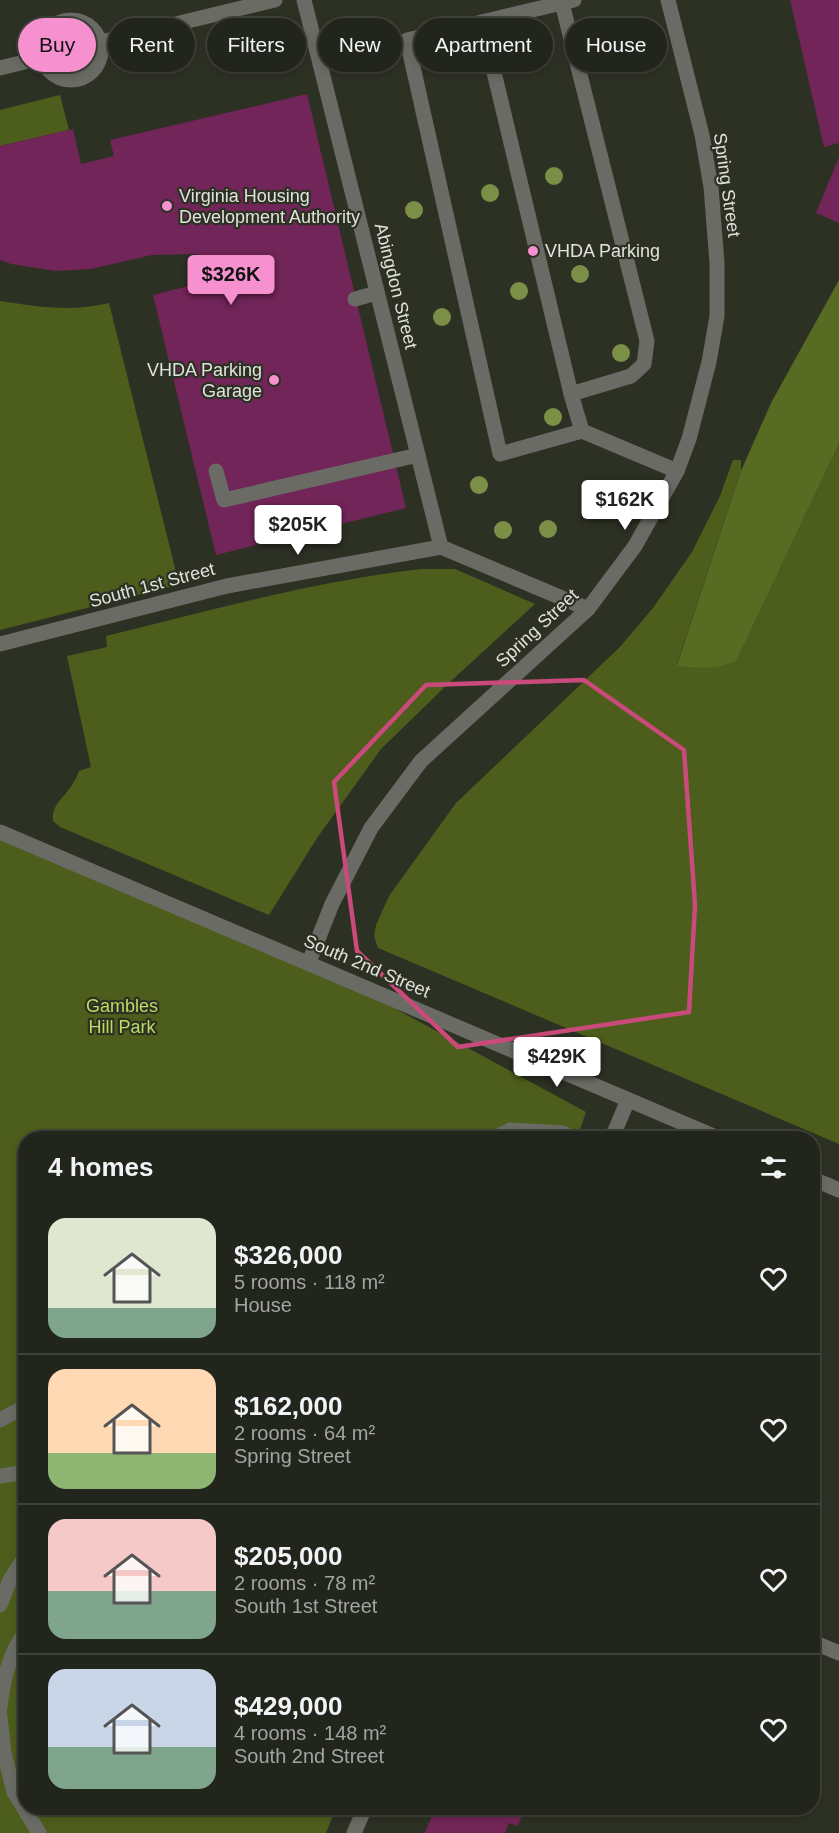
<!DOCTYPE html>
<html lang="en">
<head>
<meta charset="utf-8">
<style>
	body { margin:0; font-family:Arial,sans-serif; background:#2a2d24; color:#f1f3f6; height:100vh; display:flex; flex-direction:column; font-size:22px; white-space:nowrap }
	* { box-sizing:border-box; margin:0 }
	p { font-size:20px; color:#a2a5a3 }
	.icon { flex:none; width:33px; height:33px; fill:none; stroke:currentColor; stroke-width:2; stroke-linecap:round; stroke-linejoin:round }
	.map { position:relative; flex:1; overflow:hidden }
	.sheet { position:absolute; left:18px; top:1131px; width:802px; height:684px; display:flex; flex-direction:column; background:#22251b; border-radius:24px; box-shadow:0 3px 9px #0003,0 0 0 2px #3f423a }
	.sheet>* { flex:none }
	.top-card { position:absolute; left:18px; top:18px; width:804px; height:54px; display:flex; gap:12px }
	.price { position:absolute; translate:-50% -51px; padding:0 14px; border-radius:6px; background:#fff; color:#222; font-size:20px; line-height:39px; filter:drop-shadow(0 2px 3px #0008) }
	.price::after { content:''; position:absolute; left:50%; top:36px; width:18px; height:14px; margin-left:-9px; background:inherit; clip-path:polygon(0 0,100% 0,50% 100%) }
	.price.active { background:#f690cf; color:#111 }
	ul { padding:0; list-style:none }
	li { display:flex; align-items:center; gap:18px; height:150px; padding:0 30px }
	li+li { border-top:2px solid #3f423a }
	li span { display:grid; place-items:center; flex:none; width:168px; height:120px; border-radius:18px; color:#555 }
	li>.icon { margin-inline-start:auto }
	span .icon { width:72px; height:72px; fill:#fffc; stroke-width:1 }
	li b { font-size:26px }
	h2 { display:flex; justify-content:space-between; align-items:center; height:72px; padding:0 30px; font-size:26px }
	.pill { padding:0 21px; border-radius:27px; background:#22251b; box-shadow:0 3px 9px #0003,0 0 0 2px #3f423a; font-size:21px; line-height:54px }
	.pill.active { background:#f690cf; color:#111 }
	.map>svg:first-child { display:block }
	.green { fill:#4d5d1b }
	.forest { fill:#586b23 }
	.building { fill:#712558 }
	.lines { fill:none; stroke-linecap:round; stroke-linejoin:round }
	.minor { stroke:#696b64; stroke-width:15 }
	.tree { fill:#7c8f46 }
	.marked { fill:none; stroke:#ca4b7b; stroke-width:4.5; stroke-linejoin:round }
	.poi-dot { fill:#f690cf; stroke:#2d3124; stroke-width:2 }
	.labels { text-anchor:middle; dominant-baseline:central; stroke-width:4.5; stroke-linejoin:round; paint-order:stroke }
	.street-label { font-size:18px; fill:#e0e3db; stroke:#2d3124 }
	.poi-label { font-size:18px; fill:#e0e3db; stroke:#2d3124; text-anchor:start }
	.park-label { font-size:18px; fill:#bcdc62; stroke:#2d3124 }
</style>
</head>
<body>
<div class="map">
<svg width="839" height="1833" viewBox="0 0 839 1833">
	<rect width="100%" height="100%" fill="#2d3124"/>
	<!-- green -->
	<g class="green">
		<circle cx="71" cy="51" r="16"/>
		<path d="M60 95 69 130 0 146V110Z"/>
		<path d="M0 301C38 307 71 312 109 303L175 568 177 585 0 630Z"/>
		<path d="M839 444V1144L378 948 374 936 376 925 389 896 456 803 620 647 653 608 692 552 720 496 733 460H741V471L677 664C698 670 715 667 736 662Z"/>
		<path d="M422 569H455L535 604 451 681 381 749 317 838 269 915 60 827 53 821C51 805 64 798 72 785 75 781 77 776 79 771L91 767 67 656 107 647 106 636C211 610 315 581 422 569Z"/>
		<path d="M0 832 309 962 586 1112 577 1138H26V1808H336L326 1833H0Z"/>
	</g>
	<!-- forest -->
	<path class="forest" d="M839 280V444L736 662C713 668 701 670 677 665L741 471 771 403Z"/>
	<!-- building -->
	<g class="building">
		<path d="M790 0H839V143L824 147Z"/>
		<path d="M307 94 406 508 216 555 153 295 228 276 224 259 195 254 152 255 91 269 56 271 11 264 0 260V146L73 129 81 164 114 156 110 140Z"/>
		<path d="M839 157V223L816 213Z"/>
		<path d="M435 1808H525L518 1826 509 1823 505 1833H425Z"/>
	</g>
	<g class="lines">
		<!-- minor -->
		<g class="minor">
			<path d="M304 0 441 547"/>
			<path d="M574 0 407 40 500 454 582 431 677 471"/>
			<path d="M562 3 647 341 644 364 631 376 571 394 582 431"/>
			<circle cx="71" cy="50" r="30"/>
			<path d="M482 22 571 394"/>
			<path d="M101 42 275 0"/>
			<path d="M0 68 41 58"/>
			<path d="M355 299 377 293"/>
			<path d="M216 471 224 500 418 455"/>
			<path d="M0 644 227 586 441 547 588 609"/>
			<path d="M0 832 718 1138"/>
			<path d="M309 962 332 904 371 828 421 761 588 609 635 546 677 471 689 439 709 362 717 316V263L711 187 702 135 668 0"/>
			<path d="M495 1138 510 1130 562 1133 574 1138"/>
			<path d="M607 1138 614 1133 628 1100"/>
			<path d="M813 1179 839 1190"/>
			<path d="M0 1420 26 1406"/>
			<path d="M0 1476 26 1472"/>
			<path d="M0 1605 10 1580 26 1555"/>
			<path d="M813 1642 839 1653"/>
			<path d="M0 1708C3 1680 9 1654 26 1631"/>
			<path d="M0 1716 4 1753 14 1792 39 1833"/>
			<path d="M354 1833 365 1808"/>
		</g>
	</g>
	<!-- trees -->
	<g class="tree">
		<circle cx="517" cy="37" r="9"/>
		<circle cx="375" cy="40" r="9"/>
		<circle cx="554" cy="176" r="9"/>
		<circle cx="490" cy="193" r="9"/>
		<circle cx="414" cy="210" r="9"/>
		<circle cx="580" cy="274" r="9"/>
		<circle cx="519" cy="291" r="9"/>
		<circle cx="442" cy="317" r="9"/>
		<circle cx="621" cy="353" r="9"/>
		<circle cx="553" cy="417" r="9"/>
		<circle cx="479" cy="485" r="9"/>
		<circle cx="631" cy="489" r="9"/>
		<circle cx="548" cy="529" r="9"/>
		<circle cx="503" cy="530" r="9"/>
	</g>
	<!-- marked area -->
	<path class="marked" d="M584 680 684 750 695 905 689 1012 458 1047 357 951 334 782 426 685Z"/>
	<!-- markers -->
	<g class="poi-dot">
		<circle cx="167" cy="206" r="6"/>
		<circle cx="533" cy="251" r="6"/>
		<circle cx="274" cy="380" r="6"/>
	</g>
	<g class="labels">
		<!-- street labels -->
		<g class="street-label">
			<text transform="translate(727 185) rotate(82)">Spring Street</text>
			<text transform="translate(396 286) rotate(76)">Abingdon Street</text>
			<text transform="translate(152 585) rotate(-15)">South 1st Street</text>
			<text transform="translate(537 628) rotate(-43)">Spring Street</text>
			<text transform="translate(367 966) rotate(23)">South 2nd Street</text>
		</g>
		<!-- poi labels -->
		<g class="poi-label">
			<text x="179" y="196">Virginia Housing<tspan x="179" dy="21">Development Authority</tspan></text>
			<text x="545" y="251">VHDA Parking</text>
			<text x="262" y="370" text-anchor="end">VHDA Parking<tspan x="262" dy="21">Garage</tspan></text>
		</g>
		<!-- park labels -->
		<g class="park-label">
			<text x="122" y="1006">Gambles<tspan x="122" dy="21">Hill Park</tspan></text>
		</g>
	</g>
</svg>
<b class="price active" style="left:231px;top:306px">$326K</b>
<b class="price" style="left:625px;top:531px">$162K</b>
<b class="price" style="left:298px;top:556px">$205K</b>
<b class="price" style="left:557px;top:1088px">$429K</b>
<div class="top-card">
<a class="pill active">Buy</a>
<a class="pill">Rent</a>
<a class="pill">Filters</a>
<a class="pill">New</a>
<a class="pill">Apartment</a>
<a class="pill">House</a>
</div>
<section class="sheet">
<h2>4 homes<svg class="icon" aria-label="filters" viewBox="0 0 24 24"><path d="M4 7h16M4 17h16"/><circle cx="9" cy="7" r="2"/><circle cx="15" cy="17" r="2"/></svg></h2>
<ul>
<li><span style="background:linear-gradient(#dfe7d0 75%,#7fa58c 0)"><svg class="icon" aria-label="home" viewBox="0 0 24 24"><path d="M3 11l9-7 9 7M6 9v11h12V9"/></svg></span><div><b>$326,000</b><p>5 rooms · 118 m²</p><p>House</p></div><svg class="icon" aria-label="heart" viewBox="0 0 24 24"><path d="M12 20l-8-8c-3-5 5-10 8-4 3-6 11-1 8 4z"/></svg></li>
<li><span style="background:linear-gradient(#ffd9b3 70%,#8fb573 0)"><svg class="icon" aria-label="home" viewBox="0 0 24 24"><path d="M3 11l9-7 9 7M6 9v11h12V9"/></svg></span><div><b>$162,000</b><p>2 rooms · 64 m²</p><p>Spring Street</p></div><svg class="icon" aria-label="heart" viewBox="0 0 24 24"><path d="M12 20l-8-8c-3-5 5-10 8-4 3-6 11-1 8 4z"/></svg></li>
<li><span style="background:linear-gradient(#f6c9c9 60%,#7fa58c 0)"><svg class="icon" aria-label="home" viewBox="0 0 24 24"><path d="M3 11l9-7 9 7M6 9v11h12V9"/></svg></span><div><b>$205,000</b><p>2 rooms · 78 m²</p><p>South 1st Street</p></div><svg class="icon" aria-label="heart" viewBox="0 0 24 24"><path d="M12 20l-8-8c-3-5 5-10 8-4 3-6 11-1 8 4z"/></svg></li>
<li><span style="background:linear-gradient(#c9d6e8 65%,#7fa58c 0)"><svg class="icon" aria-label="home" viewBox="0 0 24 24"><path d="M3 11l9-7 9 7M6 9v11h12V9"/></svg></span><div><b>$429,000</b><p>4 rooms · 148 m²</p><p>South 2nd Street</p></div><svg class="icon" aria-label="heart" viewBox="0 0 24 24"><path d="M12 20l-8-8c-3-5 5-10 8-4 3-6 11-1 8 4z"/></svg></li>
</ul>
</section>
</div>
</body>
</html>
